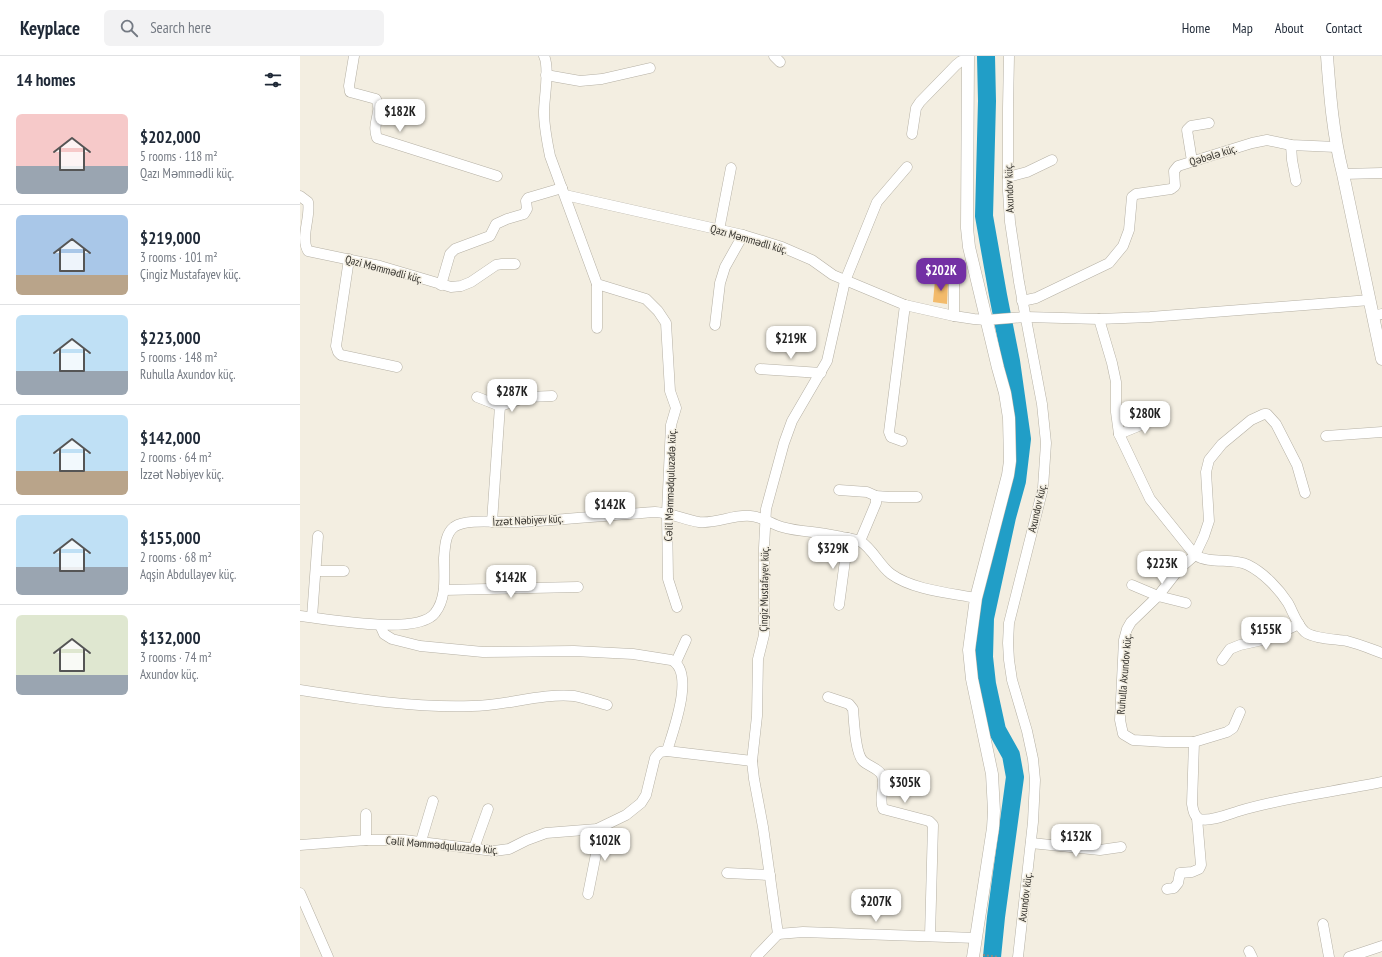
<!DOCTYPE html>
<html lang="en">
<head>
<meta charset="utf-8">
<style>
	body { margin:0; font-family:"PT Sans Narrow",sans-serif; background:#f2f2f3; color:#1f2937; height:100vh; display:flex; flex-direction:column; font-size:15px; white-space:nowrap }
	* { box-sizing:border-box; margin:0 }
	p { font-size:13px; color:#747a83 }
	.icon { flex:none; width:22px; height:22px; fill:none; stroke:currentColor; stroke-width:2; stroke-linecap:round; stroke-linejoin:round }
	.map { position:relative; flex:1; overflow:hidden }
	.sheet { display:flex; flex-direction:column; background:#fff; width:300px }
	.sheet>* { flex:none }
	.price { position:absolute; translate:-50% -34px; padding:0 9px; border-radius:8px; background:#fff; color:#222; font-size:13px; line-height:26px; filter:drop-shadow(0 1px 2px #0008) }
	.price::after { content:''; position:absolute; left:50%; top:24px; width:12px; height:9px; margin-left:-6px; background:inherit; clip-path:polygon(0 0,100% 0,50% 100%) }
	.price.selected { background:#7330a4; color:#fff }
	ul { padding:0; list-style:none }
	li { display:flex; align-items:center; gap:12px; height:100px; padding:0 16px }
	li+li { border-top:1px solid #e0e1e3 }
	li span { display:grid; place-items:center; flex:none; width:112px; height:80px; border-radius:6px; color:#555 }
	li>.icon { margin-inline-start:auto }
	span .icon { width:48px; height:48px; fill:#fffc; stroke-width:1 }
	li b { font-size:17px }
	h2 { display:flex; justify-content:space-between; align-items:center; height:48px; padding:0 16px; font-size:17px }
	header { display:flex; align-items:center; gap:24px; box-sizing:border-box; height:56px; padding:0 20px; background:#fff; border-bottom:1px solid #e0e1e3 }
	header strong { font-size:19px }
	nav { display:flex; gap:22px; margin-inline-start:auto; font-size:14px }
	.search { width:280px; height:36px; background:#f2f2f3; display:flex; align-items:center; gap:10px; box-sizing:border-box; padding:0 14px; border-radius:6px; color:#747a83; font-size:15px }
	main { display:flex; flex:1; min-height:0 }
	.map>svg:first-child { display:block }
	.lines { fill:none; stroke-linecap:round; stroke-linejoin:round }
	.river { stroke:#219ec7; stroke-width:18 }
	.building { fill:#f3bb6b }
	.minor-casing { stroke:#b5b0a4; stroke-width:11 }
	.tertiary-casing { stroke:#b5b0a4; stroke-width:13 }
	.path { stroke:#8f8c83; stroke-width:2; stroke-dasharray:2 2; stroke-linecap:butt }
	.minor { stroke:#fff; stroke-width:10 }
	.tertiary { stroke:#fff; stroke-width:12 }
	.labels { text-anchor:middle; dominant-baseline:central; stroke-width:3; stroke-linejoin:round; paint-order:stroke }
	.street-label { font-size:11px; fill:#33312c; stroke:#f3eee1 }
</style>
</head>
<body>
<header>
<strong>Keyplace</strong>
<div class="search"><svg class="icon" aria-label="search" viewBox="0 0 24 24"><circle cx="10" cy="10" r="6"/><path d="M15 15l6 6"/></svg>Search here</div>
<nav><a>Home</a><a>Map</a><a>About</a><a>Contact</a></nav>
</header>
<main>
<section class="sheet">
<h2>14 homes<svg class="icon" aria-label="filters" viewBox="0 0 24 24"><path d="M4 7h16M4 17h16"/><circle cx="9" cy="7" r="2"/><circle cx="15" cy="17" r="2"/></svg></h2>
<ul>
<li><span style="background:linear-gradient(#f6c9c9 65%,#9aa5b1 0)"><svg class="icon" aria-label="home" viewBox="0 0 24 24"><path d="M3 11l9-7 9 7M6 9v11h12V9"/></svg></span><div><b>$202,000</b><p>5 rooms · 118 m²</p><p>Qazı Məmmədli küç.</p></div></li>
<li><span style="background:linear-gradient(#a9c7e8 75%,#b9a48a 0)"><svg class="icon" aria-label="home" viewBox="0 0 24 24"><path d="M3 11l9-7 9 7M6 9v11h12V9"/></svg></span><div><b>$219,000</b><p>3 rooms · 101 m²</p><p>Çingiz Mustafayev küç.</p></div></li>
<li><span style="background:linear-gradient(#bfe0f5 70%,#9aa5b1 0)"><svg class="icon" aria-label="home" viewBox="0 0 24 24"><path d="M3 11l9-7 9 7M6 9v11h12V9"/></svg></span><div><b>$223,000</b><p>5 rooms · 148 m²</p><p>Ruhulla Axundov küç.</p></div></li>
<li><span style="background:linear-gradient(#bfe0f5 70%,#b9a48a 0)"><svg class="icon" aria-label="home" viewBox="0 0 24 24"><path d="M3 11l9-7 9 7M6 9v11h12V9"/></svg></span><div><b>$142,000</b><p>2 rooms · 64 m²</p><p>İzzət Nəbiyev küç.</p></div></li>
<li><span style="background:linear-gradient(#bfe0f5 65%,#9aa5b1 0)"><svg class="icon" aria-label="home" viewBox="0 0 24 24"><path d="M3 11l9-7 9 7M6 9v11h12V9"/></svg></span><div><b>$155,000</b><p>2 rooms · 68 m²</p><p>Aqşin Abdullayev küç.</p></div></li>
<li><span style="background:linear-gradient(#dfe7d0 75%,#9aa5b1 0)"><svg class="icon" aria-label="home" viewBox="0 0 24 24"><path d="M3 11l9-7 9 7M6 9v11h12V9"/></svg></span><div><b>$132,000</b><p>3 rooms · 74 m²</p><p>Axundov küç.</p></div></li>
</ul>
</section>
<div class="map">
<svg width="1082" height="901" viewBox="0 0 1082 901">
	<rect width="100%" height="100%" fill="#f3eee1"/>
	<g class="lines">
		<!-- river -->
		<path class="river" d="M686 0 687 45 684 160 698 239 711 305 722 383 717 425 707 461 685 562 684 601 687 628 697 674 711 699 715 721 696 861 692 901"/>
	</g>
	<!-- building -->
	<path class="building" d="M635 224 648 226 647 248 633 246Z"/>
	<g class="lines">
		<!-- minor casing -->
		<g class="minor-casing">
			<g id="minor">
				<path d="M54 0 49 30 50 36 76 43C83 56 71 67 77 82L197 120"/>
				<path d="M244 0C250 12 244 42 244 56 244 71 247 85 250 100L297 228 346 243 358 255 366 267 370 335 376 352 371 369 367 457 368 523 377 551"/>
				<path d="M474 0 480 6"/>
				<path d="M709 0 708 52V135L710 166 719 226 742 348 746 387 743 432 709 567 708 587 709 604 712 624 727 675 733 703 735 724 733 766 718 901"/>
				<path d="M246 19 280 25 302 23 350 12"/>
				<path d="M612 78 616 52 620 46 656 9 661 5H668"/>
				<path d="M991 89 992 104 996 125"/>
				<path d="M892 105 887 74 891 70 909 67"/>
				<path d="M1043 118 1082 117"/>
				<path d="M708 121 727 116 752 104"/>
				<path d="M265 139 443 179 482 191 512 204 533 219 605 249 654 260 674 263 686 264 726 261 799 263 850 261 1070 244"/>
				<path d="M0 140 8 146C11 161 0 181 8 195L80 210 151 231 161 230 171 226 196 209 202 208H215"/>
				<path d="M419 174 431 112"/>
				<path d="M49 203 36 290 38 296 41 299 97 311"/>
				<path d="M141 229 150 198 155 193 190 180 196 168 207 163 224 158 227 153 226 145 228 142 262 132"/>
				<path d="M722 245 736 242 809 207 823 190 829 174 832 141 836 138 871 133 875 130 874 115 878 110 952 87 967 84 991 89 1036 91"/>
				<path d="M654 260V226"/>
				<path d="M1073 260 1082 258"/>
				<path d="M799 263 812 307 816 326V356L819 378 850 443 895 499C911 509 932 501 948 509 964 517 979 533 988 547 993 556 997 569 1005 576 1014 583 1036 583 1047 585 1059 588 1071 593 1082 597"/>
				<path d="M415 269 420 227 425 211 443 179"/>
				<path d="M297 272V228"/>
				<path d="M460 313 521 317"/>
				<path d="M177 341 200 350 227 341 252 340"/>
				<path d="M819 378 863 360"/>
				<path d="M1026 380 1082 376"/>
				<path d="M602 385 591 381 589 376 605 249"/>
				<path d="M539 434 567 436 576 440 589 441H617"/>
				<path d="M192 466 200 350"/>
				<path d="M560 485 576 447V440"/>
				<path d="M16 515H44"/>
				<path d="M832 529 858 540 886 547"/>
				<path d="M144 534 278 531"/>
				<path d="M539 549 548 482"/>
				<path d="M0 560C27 563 118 580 135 557 147 542 144 520 144 502 145 491 145 478 154 471 167 462 200 467 216 466 263 464 309 459 355 456 372 457 385 464 399 466 417 468 433 458 451 460 463 461 471 468 482 471 492 474 502 475 512 476 522 477 532 479 542 481 548 482 555 483 560 485 573 493 579 509 591 518 613 534 650 537 676 542"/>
				<path d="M12 561 18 480"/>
				<path d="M80 569 84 578 92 583 120 590 183 596 274 595 333 598 371 604C396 615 373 675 367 695"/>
				<path d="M922 604 930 593 940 589 967 583 999 568"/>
				<path d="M376 606 386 584"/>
				<path d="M0 634C57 643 114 652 172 650 206 650 240 637 274 640 285 642 296 646 307 649"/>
				<path d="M528 641 549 648 553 653C554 664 555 697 563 705 568 710 580 713 582 720 586 730 578 742 583 753L629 765 633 769 630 880"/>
				<path d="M940 656 933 672 927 676 894 686H866L833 684 823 678 820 664 824 584 827 573 831 566 858 540 879 513 895 499 904 480 909 465 906 416 909 404 922 388 951 364 964 358H967L976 368 997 409 1005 437"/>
				<path d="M894 686 892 748C893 754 894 761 900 763 910 766 929 758 939 755 985 741 1034 736 1082 726"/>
				<path d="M66 758V784"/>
				<path d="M121 785 133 745"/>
				<path d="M731 787 800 794 821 791"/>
				<path d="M0 789 66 784H104L194 795 209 793 227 784 246 777 297 773 326 759 341 747 346 739 355 702 360 696 367 695 452 705"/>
				<path d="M174 792 188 753"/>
				<path d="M427 817 470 819"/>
				<path d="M867 833 874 832 878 827 880 817 892 816 899 813 901 809 897 762"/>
				<path d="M0 837 28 901"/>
				<path d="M288 838 297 793V773"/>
				<path d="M1023 868 1029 901"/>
				<path d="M478 878 503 876 676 882"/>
				<path d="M949 895 952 901"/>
				<path d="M456 901 478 878 463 771 454 723 452 705 457 660 458 603 464 579V492L466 453 484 387 492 365 527 305 545 225 577 146 607 111"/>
				<path d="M1049 901 1082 890"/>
			</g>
		</g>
		<!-- tertiary casing -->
		<g class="tertiary-casing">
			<g id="tertiary">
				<path d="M668 0 667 172 669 191 698 312 705 337 709 362 710 405 708 419 676 542 669 594 672 623 692 718 694 755 693 772 673 901"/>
				<path d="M1027 0C1030 40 1033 79 1043 118L1082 303"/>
			</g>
		</g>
		<!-- path -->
		<path class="path" d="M683 899 698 901"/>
		<!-- minor -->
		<use href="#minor" class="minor"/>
		<!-- tertiary -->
		<use href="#tertiary" class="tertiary"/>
	</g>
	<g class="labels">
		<!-- street labels -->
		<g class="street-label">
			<text transform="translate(913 99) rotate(-17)">Qəbələ küç.</text>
			<text transform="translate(709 132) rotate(-92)">Axundov küç.</text>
			<text transform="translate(449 183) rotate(16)">Qazı Məmmədli küç.</text>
			<text transform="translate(84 213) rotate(15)">Qazi Məmmədli küç.</text>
			<text transform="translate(370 429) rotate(-88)">Cəlil Məmmədquluzadə küç.</text>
			<text transform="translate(737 452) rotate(-77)">Axundov küç.</text>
			<text transform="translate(228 464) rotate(-3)">İzzət Nəbiyev küç.</text>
			<text transform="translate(464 533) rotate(-89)">Çingiz Mustafayev küç.</text>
			<text transform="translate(824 618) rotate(-85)">Ruhulla Axundov küç.</text>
			<text transform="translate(142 789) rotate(5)">Cəlil Məmmədquluzadə küç.</text>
			<text transform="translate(725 841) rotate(-83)">Axundov küç.</text>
		</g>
	</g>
</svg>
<b class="price" style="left:100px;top:77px">$182K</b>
<b class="price selected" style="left:641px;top:236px">$202K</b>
<b class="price" style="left:491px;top:304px">$219K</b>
<b class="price" style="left:212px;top:357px">$287K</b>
<b class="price" style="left:845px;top:379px">$280K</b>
<b class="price" style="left:310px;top:470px">$142K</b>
<b class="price" style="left:533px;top:514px">$329K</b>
<b class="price" style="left:862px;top:529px">$223K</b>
<b class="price" style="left:211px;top:543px">$142K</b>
<b class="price" style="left:966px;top:595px">$155K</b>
<b class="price" style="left:605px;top:748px">$305K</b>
<b class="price" style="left:776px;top:802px">$132K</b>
<b class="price" style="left:305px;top:806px">$102K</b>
<b class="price" style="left:576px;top:867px">$207K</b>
</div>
</main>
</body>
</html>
